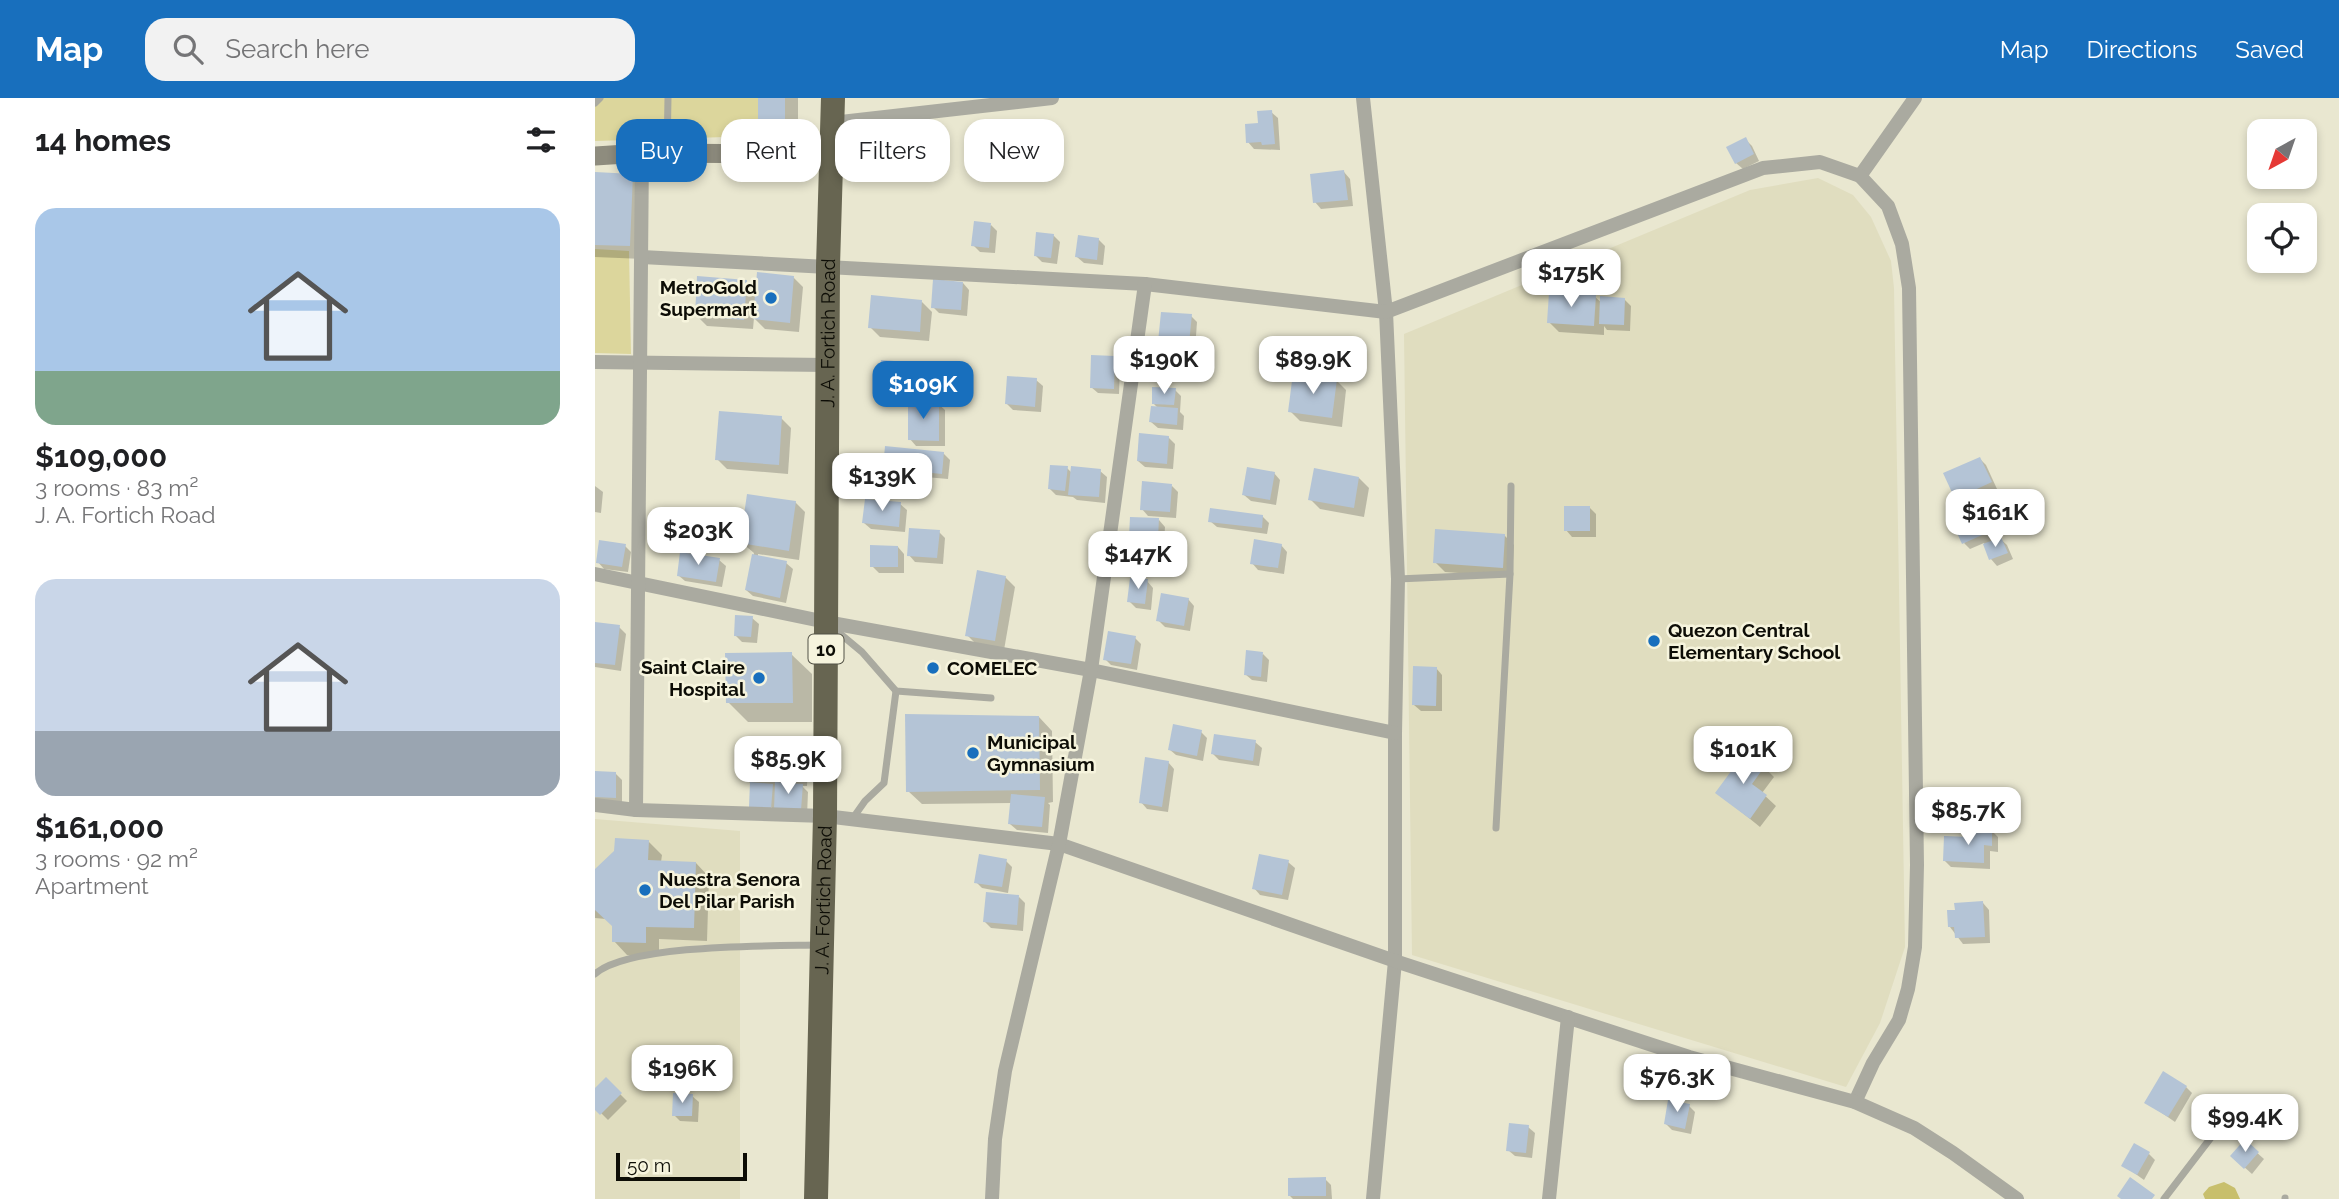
<!DOCTYPE html>
<html lang="en">
<head>
<meta charset="utf-8">
<style>
	body { margin:0; font-family:Raleway,sans-serif; background:#f2f2f2; color:#202124; height:100vh; display:flex; flex-direction:column; font-size:26px; white-space:nowrap }
	* { box-sizing:border-box; margin:0 }
	p { font-size:23px; color:#757577 }
	.icon { flex:none; width:38px; height:38px; fill:none; stroke:currentColor; stroke-width:2; stroke-linecap:round; stroke-linejoin:round }
	.map { position:relative; flex:1; overflow:hidden }
	.details { display:flex; flex-direction:column; background:#fff; width:595px }
	.details>* { flex:none }
	.guide { position:absolute; left:21px; top:21px; width:665px; height:63px; display:flex; gap:14px }
	.needle { width:46px; rotate:220deg }
	.tools { position:absolute; left:1652px; top:21px; display:grid; gap:14px }
	.tools a { display:grid; place-items:center; width:70px; height:70px; border-radius:14px; background:#fff; box-shadow:0 4px 10px #0003; font-size:35px }
	.scale { position:absolute; left:21px; bottom:18px; width:131px; box-sizing:border-box; padding-left:7px; border:4px solid #0d0d06; border-top:0; font-size:19px; line-height:24px; white-space:nowrap; color:#0d0d06; -webkit-text-stroke:5px #f6f4dd; paint-order:stroke }
	.price { position:absolute; translate:-50% -60px; padding:0 16px; border-radius:14px; background:#fff; color:#222; font-size:23px; line-height:46px; filter:drop-shadow(0 2px 4px #0008) }
	.price::after { content:''; position:absolute; left:50%; top:42px; width:21px; height:16px; margin-left:-10px; background:inherit; clip-path:polygon(0 0,100% 0,50% 100%) }
	.price.selected { background:#186fbd; color:#fff }
	ul { padding:0; list-style:none }
	li { display:grid; align-content:center; gap:14px; height:371px; padding:0 35px }
	li span { display:grid; place-items:center; height:217px; border-radius:21px; color:#555 }
	li>.icon { margin-inline-start:auto }
	span .icon { width:126px; height:126px; fill:#fffc; stroke-width:1 }
	li b { font-size:30px }
	h2 { display:flex; justify-content:space-between; align-items:center; height:84px; padding:0 35px; font-size:30px }
	.tag { padding:0 24px; border-radius:21px; background:#fff; box-shadow:0 4px 10px #0003; font-size:24px; line-height:63px }
	.tag.selected { background:#186fbd; color:#fff }
	header { display:flex; align-items:center; gap:42px; box-sizing:border-box; height:98px; padding:0 35px; background:#186fbd; color:#fff }
	header strong { font-size:33px }
	nav { display:flex; gap:38px; margin-inline-start:auto; font-size:24px }
	.search { width:490px; height:63px; background:#f2f2f2; display:flex; align-items:center; gap:18px; box-sizing:border-box; padding:0 24px; border-radius:21px; color:#757577; font-size:26px }
	main { display:flex; flex:1; min-height:0 }
	.map>svg:first-child { display:block }
	.built { fill:#e0ddbf }
	.green { fill:#dcd69c }
	.water { fill:#c8bf6c }
	.shadow { fill:#0003 }
	.building { fill:#b4c4d6 }
	.lines { fill:none; stroke-linecap:round; stroke-linejoin:round }
	.lane { stroke:#aaaaa0; stroke-width:7 }
	.street { stroke:#aaaaa0; stroke-width:14 }
	.secondary { stroke:#8e8c7e; stroke-width:19 }
	.highway { stroke:#676551; stroke-width:24 }
	.poi-dot { fill:#186fbd; stroke:#f6f4dd; stroke-width:2.5 }
	.labels { text-anchor:middle; dominant-baseline:central; stroke-width:5; stroke-linejoin:round; paint-order:stroke }
	.shield { fill:#f6f4dd; stroke:#535246; stroke-width:2 }
	.shield-label { font-size:18px; font-weight:bold; fill:#0d0d06 }
	.poi-label { font-size:19px; font-weight:bold; fill:#0d0d06; stroke:#f6f4dd; text-anchor:start }
	.street-label { font-size:19px; fill:#0d0d06; stroke:#f6f4dd }
</style>
</head>
<body>
<header>
<strong>Map</strong>
<div class="search"><svg class="icon" aria-label="search" viewBox="0 0 24 24"><circle cx="10" cy="10" r="6"/><path d="M15 15l6 6"/></svg>Search here</div>
<nav><a>Map</a><a>Directions</a><a>Saved</a></nav>
</header>
<main>
<section class="details">
<h2>14 homes<svg class="icon" aria-label="filters" viewBox="0 0 24 24"><path d="M4 7h16M4 17h16"/><circle cx="9" cy="7" r="2"/><circle cx="15" cy="17" r="2"/></svg></h2>
<ul>
<li><span style="background:linear-gradient(#a9c7e8 75%,#7fa58c 0)"><svg class="icon" aria-label="home" viewBox="0 0 24 24"><path d="M3 11l9-7 9 7M6 9v11h12V9"/></svg></span><div><b>$109,000</b><p>3 rooms · 83 m²</p><p>J. A. Fortich Road</p></div></li>
<li><span style="background:linear-gradient(#c9d6e8 70%,#9aa5b1 0)"><svg class="icon" aria-label="home" viewBox="0 0 24 24"><path d="M3 11l9-7 9 7M6 9v11h12V9"/></svg></span><div><b>$161,000</b><p>3 rooms · 92 m²</p><p>Apartment</p></div></li>
</ul>
</section>
<div class="map">
<svg width="1744" height="1101" viewBox="0 0 1744 1101">
	<rect width="100%" height="100%" fill="#e9e7d0"/>
	<!-- built -->
	<g class="built">
		<path d="M1223 80 1258 97 1276 119 1296 163 1299 190 1310 849 1285 925 1251 989 817 857 809 236 1155 92Z"/>
		<path d="M0 721 145 733V1101H0Z"/>
	</g>
	<!-- green -->
	<g class="green">
		<path d="M0 0H163V38L0 43Z"/>
		<path d="M0 151 34 153 36 256 0 255Z"/>
	</g>
	<!-- water -->
	<path class="water" d="M1629 1084 1640 1090 1645 1101H1610L1608 1096 1614 1089Z"/>
	<!-- shadow -->
	<g class="shadow">
		<path d="M165 0H203V51H178L165 37Z"/>
		<path d="M676 14 683 20 685 52 659 51 653 44Z"/>
		<path d="M1150 41 1157 48 1164 63 1148 71 1141 65Z"/>
		<path d="M749 74 755 81 758 108 726 111 720 104Z"/>
		<path d="M0 76 38 77 51 91 48 161 0 159Z"/>
		<path d="M396 127 402 133 400 155 385 154 378 147Z"/>
		<path d="M458 137 465 144 462 166 447 164 441 158Z"/>
		<path d="M503 141 510 148 508 167 489 165 482 159Z"/>
		<path d="M198 179 208 189 204 234 170 231 159 220 158 231 112 228 102 218 151 183 162 194Z"/>
		<path d="M368 185 374 192 372 218 344 215 338 209Z"/>
		<path d="M1000 199 1007 205 1029 201 1036 208 1035 233 1012 232 1009 228V237L964 234 954 224Z"/>
		<path d="M327 204 337 214 334 243 285 239 275 229Z"/>
		<path d="M596 218 602 224 600 252 571 249 565 243Z"/>
		<path d="M519 260 525 266 524 296 503 295 496 289Z"/>
		<path d="M354 269 364 279 363 304 340 303 350 312V348H321L315 341 335 302 296 300 286 290Z"/>
		<path d="M441 282 448 288 446 314 418 312 411 305Z"/>
		<path d="M741 282 751 292 747 329 705 323 695 313Z"/>
		<path d="M580 292 586 298 585 314 589 318 588 332 563 330 556 324 563 310 558 305Z"/>
		<path d="M186 320 196 330 193 376 132 371 122 361Z"/>
		<path d="M573 339 580 346 578 371 550 369 543 363Z"/>
		<path d="M348 355 355 362 353 381 296 376 289 369Z"/>
		<path d="M1385 361 1391 367 1402 391 1367 406 1361 400Z"/>
		<path d="M472 370 477 375 505 373 512 379 510 405 482 402 478 399 461 397 454 390Z"/>
		<path d="M679 375 685 382 681 407 656 403 649 397Z"/>
		<path d="M764 380 774 390 769 419 725 411 715 401Z"/>
		<path d="M0 388 8 394 6 415 0 414Z"/>
		<path d="M577 388 583 394 581 420 553 418 547 411Z"/>
		<path d="M200 404 210 414 204 462 163 456V459L191 465 198 471 191 505 158 498 151 492 159 455 147 445Z"/>
		<path d="M305 406 312 412 310 434 276 431 269 425Z"/>
		<path d="M995 410 1001 416V439H977L971 432Z"/>
		<path d="M1394 413 1400 419 1408 437 1403 439 1412 447 1418 461 1402 468 1396 461 1389 445 1375 451 1369 445Z"/>
		<path d="M667 418 674 425 672 436 622 429 615 423Z"/>
		<path d="M564 422 570 429 569 446 542 444 536 438Z"/>
		<path d="M344 434 350 440 348 466 320 464 314 457Z"/>
		<path d="M909 437 919 447 917 479 850 474 840 464Z"/>
		<path d="M686 447 692 454 689 476 663 472 657 465Z"/>
		<path d="M30 448 36 454 33 474 9 471 3 464Z"/>
		<path d="M303 449 309 456V475H284L277 468Z"/>
		<path d="M124 462 131 468 127 489 90 483 83 477Z"/>
		<path d="M410 479 420 489 409 552 382 547 372 537Z"/>
		<path d="M552 483 558 490 556 512 541 510 534 503Z"/>
		<path d="M593 501 599 508 595 533 570 529 563 522Z"/>
		<path d="M157 520 164 526 162 545 147 544 140 537Z"/>
		<path d="M0 526 24 529 31 536 26 573 0 569Z"/>
		<path d="M540 540 546 546 542 572 516 567 510 561Z"/>
		<path d="M196 556 217 576V624H153L133 604Z"/>
		<path d="M668 556 674 562 672 584 657 582 650 576Z"/>
		<path d="M841 570 847 577V613H826L819 607Z"/>
		<path d="M444 619 457 633 458 704 453 705 455 707 453 735 422 732 415 726 417 705 327 706 313 693Z"/>
		<path d="M606 634 612 640 608 663 581 657 574 651Z"/>
		<path d="M660 644 667 650 664 668 624 662 618 656Z"/>
		<path d="M177 657 183 663 206 660 213 667 212 688H207L213 694 212 718 182 716 157 686 148 680Z"/>
		<path d="M573 664 579 671 573 714 552 711 546 704Z"/>
		<path d="M1169 669 1179 679 1167 695 1181 708 1165 729 1123 695Z"/>
		<path d="M0 675 21 676 27 682V706L0 705Z"/>
		<path d="M1397 733 1403 739V754L1395 753V771L1356 769 1349 762 1377 741Z"/>
		<path d="M53 743 67 757 66 764 101 765 114 779 112 843 64 841V858L32 857 19 843V828L11 821 0 820V774Z"/>
		<path d="M411 763 417 769 413 795 387 790 381 784Z"/>
		<path d="M693 764 700 770 693 802 665 797 659 790Z"/>
		<path d="M424 799 430 805 428 833 396 830 390 824Z"/>
		<path d="M1388 805 1394 812 1395 845 1368 846 1355 829Z"/>
		<path d="M11 982 32 1003 13 1022 0 1009V992Z"/>
		<path d="M1591 989 1597 995 1580 1024 1551 1004Z"/>
		<path d="M97 998 104 1004 103 1024 85 1023 79 1017Z"/>
		<path d="M1094 1008 1100 1014 1096 1036 1077 1032 1071 1026Z"/>
		<path d="M933 1029 940 1035 937 1060 920 1058 913 1052Z"/>
		<path d="M1650 1044 1669 1061 1657 1076 1637 1058Z"/>
		<path d="M1554 1056 1560 1062 1549 1082 1528 1067Z"/>
		<path d="M730 1081 736 1087 737 1101H698L695 1098Z"/>
	</g>
	<!-- building -->
	<g class="building">
		<rect x="163" y="0" width="27" height="38"/>
		<path d="M677 12 680 46 667 47 666 44 651 45 650 26 663 25 662 13Z"/>
		<path d="M1151 39 1159 56 1140 66 1131 49Z"/>
		<path d="M749 72 753 102 718 105 715 76Z"/>
		<path d="M0 74 38 76 35 148 0 147Z"/>
		<path d="M379 123 396 125 394 150 376 148Z"/>
		<path d="M441 134 459 136 456 160 439 158Z"/>
		<path d="M483 137 504 140 502 162 480 159Z"/>
		<path d="M162 174 199 178 195 225 158 221Z"/>
		<path d="M102 178 152 182 149 222 100 218Z"/>
		<path d="M338 181 368 184 366 212 336 210Z"/>
		<path d="M954 194 1001 197 999 228 952 225Z"/>
		<path d="M276 197 327 202 325 234 273 230Z"/>
		<path d="M1005 198 1030 200 1029 227 1004 226Z"/>
		<path d="M566 214 597 216 594 246 563 244Z"/>
		<path d="M496 257 520 258 519 291 495 290Z"/>
		<path d="M286 262 355 267 353 295 284 290Z"/>
		<path d="M698 275 742 281 737 320 693 314Z"/>
		<path d="M412 278 442 280 440 309 410 306Z"/>
		<path d="M557 289 581 290 579 307 557 306Z"/>
		<path d="M313 303 344 304V343L313 342Z"/>
		<path d="M556 308 583 310 582 327 554 324Z"/>
		<path d="M124 313 187 318 184 367 120 362Z"/>
		<path d="M544 335 574 338 572 366 542 363Z"/>
		<path d="M290 348 349 354 347 376 288 370Z"/>
		<path d="M1385 359 1397 384 1360 401 1348 375Z"/>
		<path d="M455 367 473 368 470 393 453 391Z"/>
		<path d="M476 368 506 371 504 399 473 397Z"/>
		<path d="M652 369 680 374 675 402 647 397Z"/>
		<path d="M719 370 764 379 759 410 713 402Z"/>
		<path d="M547 383 577 386 575 414 545 412Z"/>
		<path d="M152 396 201 403 194 453 145 445Z"/>
		<path d="M270 401 306 404 304 429 267 425Z"/>
		<rect x="969" y="408" width="26" height="25"/>
		<path d="M615 410 668 417 667 430 613 424Z"/>
		<path d="M1394 410 1403 430 1367 446 1358 426Z"/>
		<path d="M535 419 564 420 563 441 534 439Z"/>
		<path d="M314 430 345 432 342 460 312 458Z"/>
		<path d="M840 431 910 436 908 470 838 465Z"/>
		<path d="M1406 439 1413 455 1394 462 1388 446Z"/>
		<path d="M659 441 687 446 683 470 655 466Z"/>
		<path d="M4 442 31 446 27 469 1 465Z"/>
		<path d="M275 447 303 448V469H275Z"/>
		<path d="M85 454 125 460 121 484 82 478Z"/>
		<path d="M157 456 192 463 185 500 150 492Z"/>
		<path d="M382 472 411 478 400 543 370 538Z"/>
		<path d="M535 480 553 481 550 506 532 504Z"/>
		<path d="M566 495 594 500 589 528 561 523Z"/>
		<path d="M140 517 158 518 156 539 139 538Z"/>
		<path d="M0 524 25 527 20 567 0 565Z"/>
		<path d="M513 533 541 538 536 566 508 562Z"/>
		<path d="M651 552 668 554 666 579 649 577Z"/>
		<path d="M197 554 198 605H131L130 555Z"/>
		<path d="M818 568 842 569 841 608 817 607Z"/>
		<path d="M310 616 444 618 445 692 311 694Z"/>
		<path d="M578 626 607 632 602 658 573 652Z"/>
		<path d="M619 636 661 642 658 663 616 656Z"/>
		<path d="M1151 653 1170 668 1157 686 1172 697 1155 721 1120 695Z"/>
		<path d="M147 655 177 656V681H147Z"/>
		<path d="M181 658 207 659 206 682 180 681Z"/>
		<path d="M550 659 574 663 567 709 544 705Z"/>
		<path d="M0 673 21 674V700L0 699Z"/>
		<path d="M155 684 178 686 176 711 154 709Z"/>
		<path d="M180 684 208 686 206 712 179 711Z"/>
		<path d="M416 696 450 699 447 729 413 726Z"/>
		<path d="M1376 730 1397 731V748L1389 747V765L1348 763 1349 738 1376 739Z"/>
		<path d="M20 740 54 742 53 762 101 764 99 830 51 829V845L17 844V828L0 812V771L19 753Z"/>
		<path d="M384 756 412 761 407 789 379 785Z"/>
		<path d="M664 756 694 762 687 797 657 791Z"/>
		<path d="M391 794 424 797 422 827 388 824Z"/>
		<path d="M1388 803 1390 839 1360 840 1359 829H1353L1352 812H1360L1359 805Z"/>
		<path d="M1568 973 1592 988 1573 1019 1549 1005Z"/>
		<path d="M11 979 27 995 5 1017 0 1012V990Z"/>
		<path d="M78 995 98 996 97 1018H77Z"/>
		<path d="M1073 1002 1095 1006 1090 1031 1069 1026Z"/>
		<path d="M914 1025 934 1027 931 1055 911 1053Z"/>
		<path d="M1650 1041 1664 1054 1649 1071 1635 1058Z"/>
		<path d="M1539 1045 1555 1054 1542 1077 1526 1068Z"/>
		<path d="M731 1079V1098H693V1080Z"/>
		<path d="M1535 1079 1560 1097 1557 1101H1526L1522 1098Z"/>
	</g>
	<g class="lines">
		<!-- lane -->
		<g class="lane">
			<path d="M0 5 5 0"/>
			<path d="M72 55 73 0"/>
			<path d="M803 481 915 476"/>
			<path d="M237 529 267 554 301 593 396 600"/>
			<path d="M258 720 270 703 289 685 301 593"/>
			<path d="M901 730 915 476 916 388"/>
			<path d="M0 876C34 846 174 848 223 847"/>
			<path d="M1569 1101 1621 1033"/>
			<path d="M1690 1101V1100"/>
		</g>
		<!-- street -->
		<g class="street">
			<path d="M768 0 791 214 803 481 800 635V863L778 1101"/>
			<path d="M237 25 457 0"/>
			<path d="M1265 78 1320 0"/>
			<path d="M47 159 550 186 791 214 1168 70 1225 64 1265 78 1293 108 1307 146 1314 190 1322 767 1320 849 1313 891 1304 922 1278 965 1260 1004"/>
			<path d="M0 264 233 267"/>
			<path d="M0 476 231 524 496 572 800 635"/>
			<path d="M0 707 41 712 230 718 464 746 800 863 1094 959 1260 1004 1319 1030 1358 1055 1422 1101"/>
			<path d="M41 712 47 55"/>
			<path d="M397 1101 400 1041 410 973 464 746 496 572 550 186"/>
			<path d="M954 1101 973 919"/>
		</g>
		<!-- secondary -->
		<path class="secondary" d="M0 58 47 55 237 56"/>
		<!-- highway -->
		<path class="highway" id="s1" d="M221 1101 230 718 233 168 238 0"/>
	</g>
	<!-- markers -->
	<g class="poi-dot">
		<circle cx="176" cy="200" r="7"/>
		<circle cx="1059" cy="543" r="7"/>
		<circle cx="338" cy="570" r="7"/>
		<circle cx="164" cy="580" r="7"/>
		<circle cx="378" cy="655" r="7"/>
		<circle cx="50" cy="792" r="7"/>
	</g>
	<g class="labels">
		<!-- shield labels -->
		<rect class="shield" x="213.5" y="536.5" width="35" height="29" rx="5"/>
		<g class="shield-label">
			<text x="231" y="551">10</text>
		</g>
		<!-- poi labels -->
		<g class="poi-label">
			<text x="162" y="189" text-anchor="end">MetroGold<tspan x="162" dy="22">Supermart</tspan></text>
			<text x="1073" y="532">Quezon Central<tspan x="1073" dy="22">Elementary School</tspan></text>
			<text x="150" y="569" text-anchor="end">Saint Claire<tspan x="150" dy="22">Hospital</tspan></text>
			<text x="352" y="570">COMELEC</text>
			<text x="392" y="644">Municipal<tspan x="392" dy="22">Gymnasium</tspan></text>
			<text x="64" y="781">Nuestra Senora<tspan x="64" dy="22">Del Pilar Parish</tspan></text>
		</g>
		<!-- street labels -->
		<g class="street-label">
			<text stroke="none"><textPath href="#s1" startOffset="866">J. A. Fortich Road</textPath></text>
			<text stroke="none"><textPath href="#s1" startOffset="299">J. A. Fortich Road</textPath></text>
		</g>
	</g>
</svg>
<div class="tools">
<a><svg class="needle" viewBox="-14 -14 28 28"><path d="M0-13l5 13h-10z" fill="#e53935"/><path d="M0 13l5-13h-10z" fill="#757577"/></svg></a>
<a><svg class="icon" aria-label="locate" viewBox="0 0 24 24"><circle cx="12" cy="12" r="6"/><path d="M12 2v4M12 18v4M2 12h4M18 12h4"/></svg></a>
</div>
<div class="scale">50 m</div>
<b class="price" style="left:976px;top:211px">$175K</b>
<b class="price" style="left:569px;top:298px">$190K</b>
<b class="price" style="left:718px;top:298px">$89.9K</b>
<b class="price selected" style="left:328px;top:323px">$109K</b>
<b class="price" style="left:287px;top:415px">$139K</b>
<b class="price" style="left:1400px;top:451px">$161K</b>
<b class="price" style="left:103px;top:469px">$203K</b>
<b class="price" style="left:543px;top:493px">$147K</b>
<b class="price" style="left:1148px;top:688px">$101K</b>
<b class="price" style="left:193px;top:698px">$85.9K</b>
<b class="price" style="left:1373px;top:749px">$85.7K</b>
<b class="price" style="left:87px;top:1007px">$196K</b>
<b class="price" style="left:1082px;top:1016px">$76.3K</b>
<b class="price" style="left:1650px;top:1056px">$99.4K</b>
<div class="guide">
<a class="tag selected">Buy</a>
<a class="tag">Rent</a>
<a class="tag">Filters</a>
<a class="tag">New</a>
</div>
</div>
</main>
</body>
</html>
